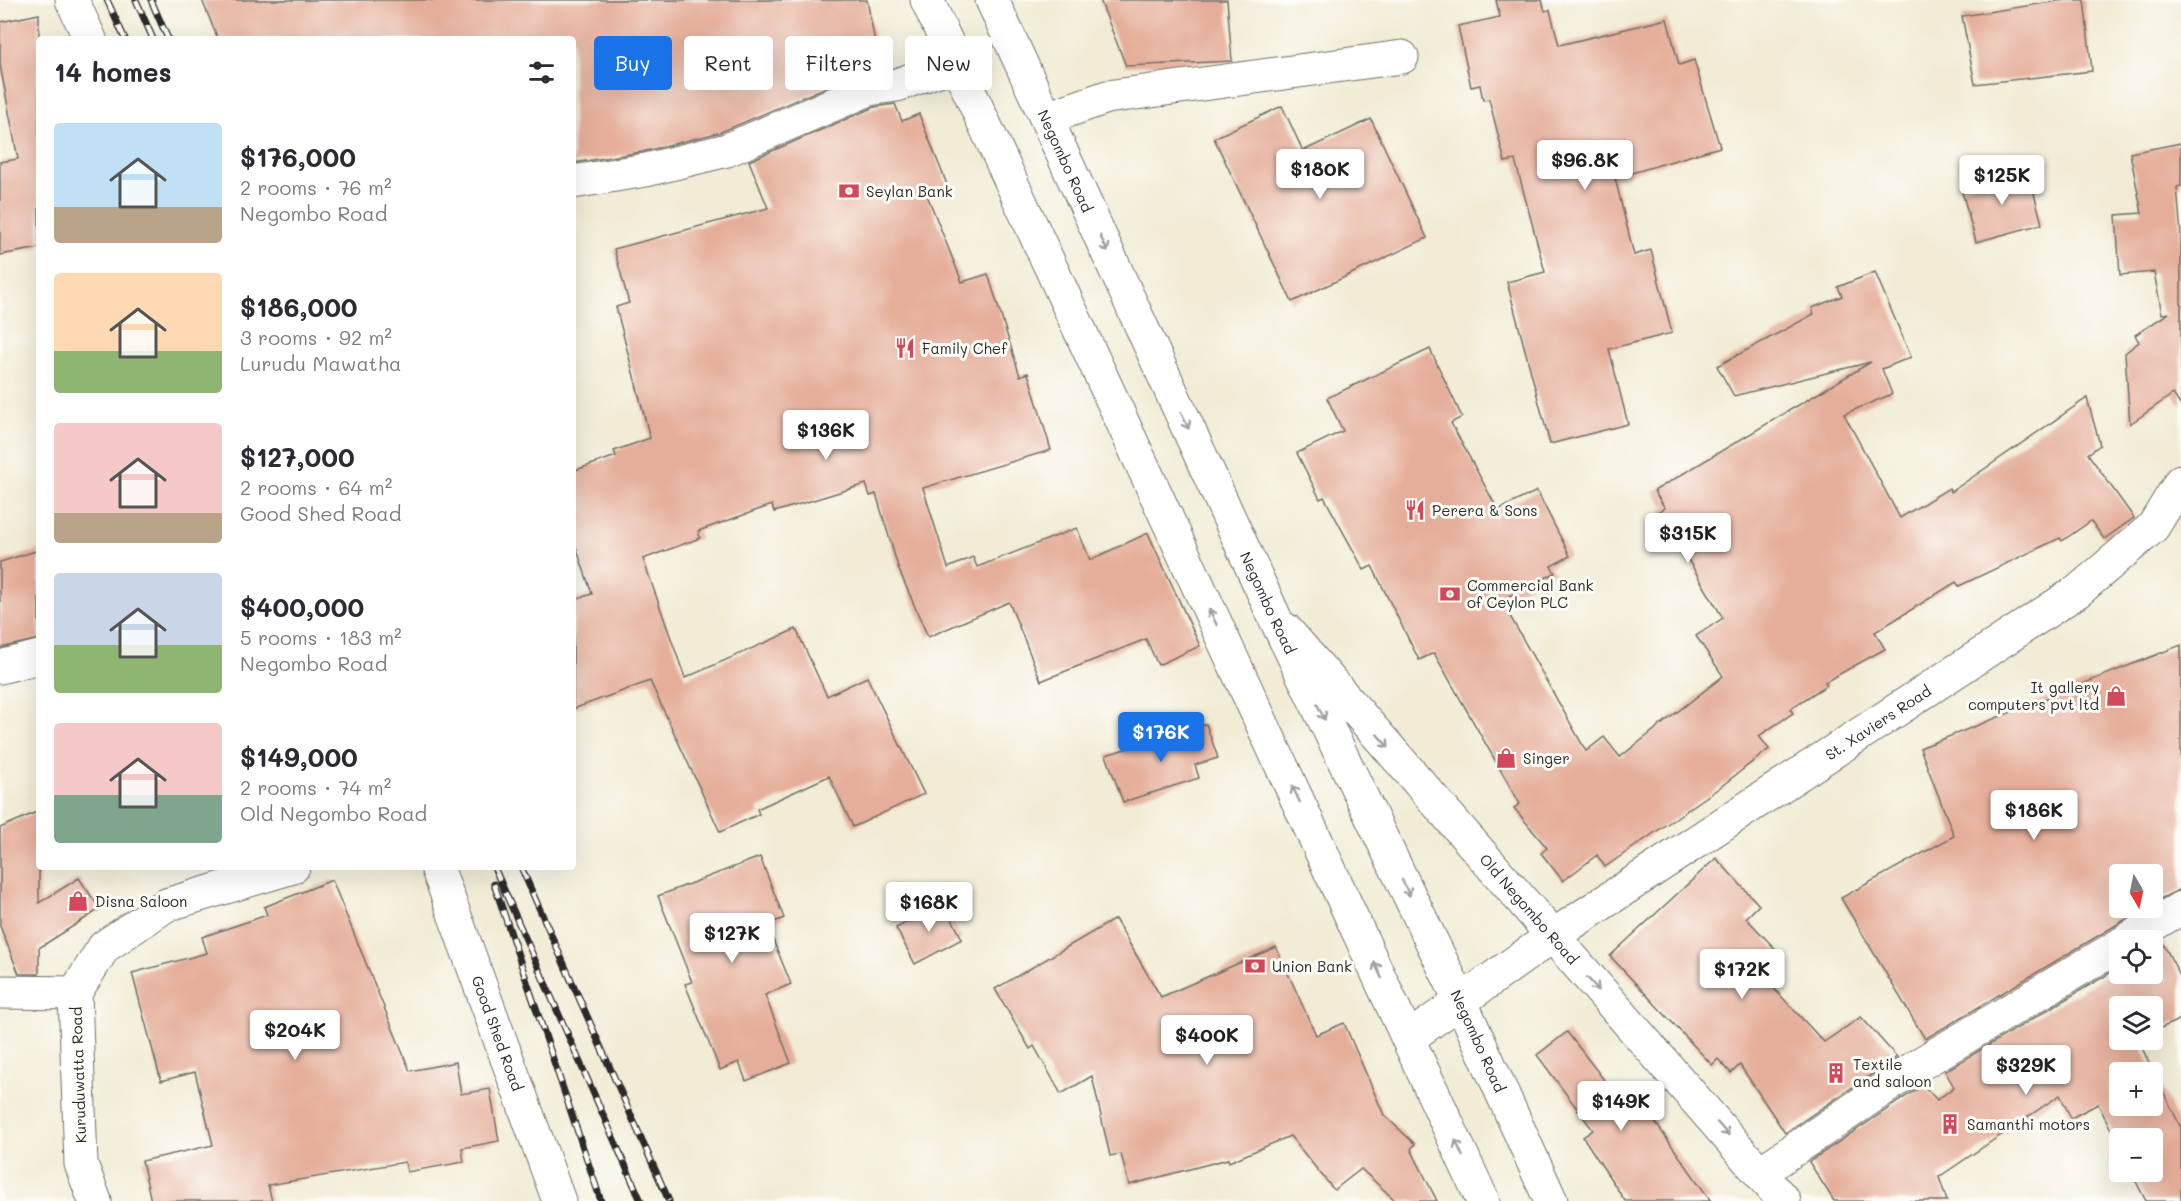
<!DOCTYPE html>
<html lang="en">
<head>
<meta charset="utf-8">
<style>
	body { margin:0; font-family:Mali,sans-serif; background:#f7f7f7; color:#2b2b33; height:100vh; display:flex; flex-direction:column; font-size:22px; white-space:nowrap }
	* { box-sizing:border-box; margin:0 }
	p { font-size:20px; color:#7c7c81 }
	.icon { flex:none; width:33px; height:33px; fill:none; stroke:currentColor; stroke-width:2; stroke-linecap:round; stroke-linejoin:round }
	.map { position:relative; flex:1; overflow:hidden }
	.panel { position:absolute; left:36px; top:36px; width:540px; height:834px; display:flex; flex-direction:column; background:#fff; border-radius:6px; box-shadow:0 6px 24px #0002 }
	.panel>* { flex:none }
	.top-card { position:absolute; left:594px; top:36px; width:570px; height:54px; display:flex; gap:12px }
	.needle { width:39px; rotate:171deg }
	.buttons { position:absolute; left:2109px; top:864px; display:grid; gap:12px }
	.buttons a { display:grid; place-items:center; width:54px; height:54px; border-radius:6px; background:#fff; box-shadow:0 6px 24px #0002; font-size:30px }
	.price { position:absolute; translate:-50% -51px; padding:0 14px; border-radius:6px; background:#fff; color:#222; font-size:20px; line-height:39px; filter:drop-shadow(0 2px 3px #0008) }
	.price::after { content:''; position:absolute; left:50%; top:36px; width:18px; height:14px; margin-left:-9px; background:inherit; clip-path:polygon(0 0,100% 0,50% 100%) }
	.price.selected { background:#1a73e8; color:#fff }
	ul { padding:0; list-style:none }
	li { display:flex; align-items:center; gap:18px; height:150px; padding:0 18px }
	li span { display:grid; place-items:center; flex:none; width:168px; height:120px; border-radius:6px; color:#555 }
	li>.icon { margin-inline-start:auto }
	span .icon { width:72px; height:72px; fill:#fffc; stroke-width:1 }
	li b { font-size:26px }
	h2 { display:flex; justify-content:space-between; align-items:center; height:72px; padding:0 18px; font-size:26px }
	.chip { padding:0 21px; border-radius:6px; background:#fff; box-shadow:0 6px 24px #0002; font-size:21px; line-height:54px }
	.chip.selected { background:#1a73e8; color:#fff }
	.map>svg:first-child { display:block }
	.building { fill:#e5ae9a; fill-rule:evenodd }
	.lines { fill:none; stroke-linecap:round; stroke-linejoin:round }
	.minor-casing { stroke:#716f67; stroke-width:35 }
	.highway-casing { stroke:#716f67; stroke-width:35 }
	.minor { stroke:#fff; stroke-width:33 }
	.highway { stroke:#fff; stroke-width:33 }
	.rail-casing { stroke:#2b2b2b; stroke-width:7 }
	.rail { stroke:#fdfcf7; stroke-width:4.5; stroke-dasharray:14; stroke-linecap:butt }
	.oneway { stroke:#a0a0a0 }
	.labels { text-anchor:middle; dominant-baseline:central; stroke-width:6; stroke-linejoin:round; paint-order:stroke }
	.street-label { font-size:15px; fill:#2b2b2b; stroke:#fdfcf7 }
	.poi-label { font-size:15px; fill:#2b2b2b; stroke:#fdfcf7; text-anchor:start }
</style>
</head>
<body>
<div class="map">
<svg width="2181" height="1201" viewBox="0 0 2181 1201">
	<rect width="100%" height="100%" fill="#fdfcf7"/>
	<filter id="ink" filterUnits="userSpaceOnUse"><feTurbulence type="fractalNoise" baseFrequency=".0167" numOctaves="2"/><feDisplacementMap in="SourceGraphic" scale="12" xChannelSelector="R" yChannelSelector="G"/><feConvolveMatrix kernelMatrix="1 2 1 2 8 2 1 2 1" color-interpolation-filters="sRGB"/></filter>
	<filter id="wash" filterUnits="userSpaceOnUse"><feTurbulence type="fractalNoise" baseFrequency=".008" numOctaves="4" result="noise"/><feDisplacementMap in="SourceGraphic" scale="24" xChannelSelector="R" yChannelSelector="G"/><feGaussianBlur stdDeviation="1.35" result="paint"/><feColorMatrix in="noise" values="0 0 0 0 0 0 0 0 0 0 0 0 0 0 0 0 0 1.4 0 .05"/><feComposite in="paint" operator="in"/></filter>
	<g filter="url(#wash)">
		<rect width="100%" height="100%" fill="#f2ecd6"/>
		<g id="blocks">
			<!-- building -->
			<g class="building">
				<path d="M202 0H867L880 68 862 72 721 132 642 152 573 163V39H218Z"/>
				<path d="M1100 0H1227L1232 61 1126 66Z"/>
				<path d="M1496 0H1542L1545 11 1550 10 1559 45 1667 19 1679 65 1694 60 1720 147 1615 178 1634 255 1651 250 1672 333 1609 349 1628 424 1550 444 1507 282 1545 272 1515 160 1505 162 1489 99 1483 100 1480 85 1471 87 1458 26 1500 17Z"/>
				<path d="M2065 0H2084L2092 71 1975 84 1962 16Z"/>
				<path d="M39 14V248L0 255V162L18 159 0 65V22Z"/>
				<path d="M895 104 902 121 919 114 948 187 927 195 962 282 988 274 1020 376 1028 373 1051 450 923 488 948 568 973 557 977 567 1077 528 1090 560 1148 533 1200 646 1158 665 1146 639 1041 681 1009 602 928 637 899 570 876 494 870 496 866 484 774 512 772 505 698 531 700 538 643 559 685 678 796 629 827 696 867 677 924 794 853 827 829 776 757 809 759 814 720 832 650 681 573 709V600L592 594 573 538V471L616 456 614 451 650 438 616 307 629 303 614 249 768 208 749 161 874 107Z"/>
				<path d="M1282 106 1303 151 1371 119 1427 238 1292 302 1214 138Z"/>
				<path d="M2181 143V186L2177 187 2181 234V406L2173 394 2130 424 2125 353 2139 342 2135 335 2169 313 2162 314 2154 272 2120 275 2116 215 2142 213 2130 153Z"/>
				<path d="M2028 170 2042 224 1976 242 1961 188Z"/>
				<path d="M1875 272 1911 357 1882 369 1892 394 1844 414 1900 518 1949 488 1951 492 2087 398 2100 445 2088 454 2134 518 2104 539 2091 521 2062 541 2060 538 1959 586 1956 582 1875 632 1885 649 1825 682 1827 685 1790 709 1793 713 1759 736 1769 749 1719 788 1605 867 1597 855 1563 881 1541 853 1547 848 1514 808 1520 804 1434 653 1419 660 1372 566 1364 570 1324 497 1320 499 1297 453 1343 431 1327 398 1430 349 1462 417 1451 423 1498 510 1537 491 1570 556 1551 566 1555 573 1501 600 1586 751 1604 737 1620 757 1723 676 1696 636 1723 618 1659 511 1665 508 1654 491 1871 362 1734 396 1717 366 1814 314 1812 308 1842 296 1838 287Z"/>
				<path d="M39 550V639L0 648V562Z"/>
				<path d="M2181 645V889L2152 903V874H2120V908H2145L1925 1039 1841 898 1954 836 1920 748Z"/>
				<path d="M1206 724 1218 758 1195 765 1199 778 1123 802 1106 755Z"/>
				<path d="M39 811V903L79 878 100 909 39 948V974H19L0 926V828Z"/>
				<path d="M760 857 784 918 767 925 791 984 765 995 791 1063 746 1081 739 1062 720 1070 685 984 692 982 658 896Z"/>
				<path d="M1716 858 1759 905 1746 918 1784 958 1763 977 1824 1042 1861 1017 1897 1057 1785 1133 1740 1065 1731 1073 1718 1059 1712 1065 1610 956Z"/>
				<path d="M332 880 410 1071 456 1062 461 1094 490 1089 499 1141 462 1148 464 1162 407 1172 405 1162 268 1185 272 1201H151L142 1161 213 1145 195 1072 161 1081 132 973 207 953 202 937 267 915 264 907Z"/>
				<path d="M944 903 962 939 915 964 896 928Z"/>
				<path d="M1115 919 1161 997 1276 947 1316 1035 1344 1023 1384 1115 1415 1144 1411 1149 1437 1201H1396L1361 1169 1334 1190 1290 1136 1229 1162 1228 1159 1129 1185 1121 1154 1110 1156 1092 1076 1061 1094 1034 1046 1030 1049 995 989Z"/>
				<path d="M2162 941 2181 978V1019L2152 1032V1006H2120V1040H2138L2181 1128V1201H2146L2131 1172H2152V1138H2120V1147L2098 1104 2071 1118 2060 1095 1939 1177 1947 1201H1834L1809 1162 1923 1085 1937 1100 1954 1087 1945 1071 2120 967V974H2152V947ZM2120 1072H2152V1106H2120Z"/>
				<path d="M1567 1032 1625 1107 1638 1098 1711 1201H1625L1583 1137 1593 1130 1537 1055Z"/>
			</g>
		</g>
	</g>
	<g filter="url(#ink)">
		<use href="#blocks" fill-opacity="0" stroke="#716f67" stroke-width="1.5"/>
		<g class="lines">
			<!-- minor casing -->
			<g class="minor-casing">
				<g id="minor">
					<path d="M72 0 90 39"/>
					<path d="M1047 118 1107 97 1402 57"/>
					<path d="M573 182 646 170 727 150 869 89 897 85 955 64"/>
					<path id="s1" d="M1286 630 1784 1201"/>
					<path d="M0 667 39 657"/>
					<path id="s2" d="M437 867 559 1201"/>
					<path d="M2127 940 2181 908"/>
					<path d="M0 992 75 993"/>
					<path id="s3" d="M1410 1037 1551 937 2078 591 2153 527 2181 481"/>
					<path d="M1761 1172 1920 1064 2120 945"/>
					<path d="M95 1201 81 1164 75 993 104 947 166 905 293 867"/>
				</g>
			</g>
			<!-- highway casing -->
			<g class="highway-casing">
				<g id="highway">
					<path d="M927 0 1483 1201"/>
					<path id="s4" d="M992 0 1275 618 1461 1002 1551 1201"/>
				</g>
			</g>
			<!-- minor -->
			<use href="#minor" class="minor"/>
			<!-- highway -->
			<use href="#highway" class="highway"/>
			<!-- rail casing -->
			<g class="rail-casing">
				<g id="rail">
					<path d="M107 0 125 39"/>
					<path d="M136 0 153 39"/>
					<path d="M151 0 168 39"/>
					<path d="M494 867 641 1201"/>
					<path d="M521 867 669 1201"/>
					<path d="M494 884 601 1201"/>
				</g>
			</g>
			<!-- rail -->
			<use href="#rail" class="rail"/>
		</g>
		<!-- one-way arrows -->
		<defs><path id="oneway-shaft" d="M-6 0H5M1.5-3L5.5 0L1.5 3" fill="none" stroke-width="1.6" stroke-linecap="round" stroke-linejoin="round" transform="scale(1.5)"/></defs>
		<g class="oneway">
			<use href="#oneway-shaft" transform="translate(1104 244) rotate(65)"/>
			<use href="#oneway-shaft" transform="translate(1185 421) rotate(65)"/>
			<use href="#oneway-shaft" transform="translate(1213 617) rotate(-115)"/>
			<use href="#oneway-shaft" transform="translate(1321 712) rotate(64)"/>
			<use href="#oneway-shaft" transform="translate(1383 741) rotate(49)"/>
			<use href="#oneway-shaft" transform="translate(1296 794) rotate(-115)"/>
			<use href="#oneway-shaft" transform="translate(1406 888) rotate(64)"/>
			<use href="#oneway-shaft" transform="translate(1378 970) rotate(-115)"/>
			<use href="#oneway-shaft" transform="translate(1593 984) rotate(48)"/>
			<use href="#oneway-shaft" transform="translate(1723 1129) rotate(48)"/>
			<use href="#oneway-shaft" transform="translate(1459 1148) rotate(-114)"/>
		</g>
	</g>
	<!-- icons -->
	<defs>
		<g id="bank-bare" transform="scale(1.62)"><path d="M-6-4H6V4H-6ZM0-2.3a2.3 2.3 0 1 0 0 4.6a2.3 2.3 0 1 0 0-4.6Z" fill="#d1495b" stroke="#fdfcf7" stroke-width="2.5" paint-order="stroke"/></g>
		<g id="restaurant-bare" transform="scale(1.62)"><path d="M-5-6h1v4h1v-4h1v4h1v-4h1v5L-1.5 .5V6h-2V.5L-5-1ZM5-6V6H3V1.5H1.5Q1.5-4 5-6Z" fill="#d1495b" stroke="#fdfcf7" stroke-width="2.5" paint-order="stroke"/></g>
		<g id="shop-bare" transform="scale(1.62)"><path d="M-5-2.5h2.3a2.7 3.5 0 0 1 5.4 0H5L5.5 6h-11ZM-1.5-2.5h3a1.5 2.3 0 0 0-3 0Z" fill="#d1495b" stroke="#fdfcf7" stroke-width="2.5" paint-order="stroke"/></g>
		<g id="building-bare" transform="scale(1.62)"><path d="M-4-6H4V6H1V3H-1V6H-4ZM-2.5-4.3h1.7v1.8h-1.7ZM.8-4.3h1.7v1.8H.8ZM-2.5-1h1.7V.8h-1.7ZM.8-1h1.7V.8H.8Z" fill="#d1495b" stroke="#fdfcf7" stroke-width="2.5" paint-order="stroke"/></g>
	</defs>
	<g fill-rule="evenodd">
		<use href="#bank-bare" x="849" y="191"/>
		<use href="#restaurant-bare" x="905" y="348"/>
		<use href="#restaurant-bare" x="1415" y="510"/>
		<use href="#bank-bare" x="1450" y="594"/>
		<use href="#shop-bare" x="2116" y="696"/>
		<use href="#shop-bare" x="1506" y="758"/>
		<use href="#shop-bare" x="78" y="901"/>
		<use href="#bank-bare" x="1255" y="966"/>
		<use href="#building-bare" x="1836" y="1073"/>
		<use href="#building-bare" x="1950" y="1124"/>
	</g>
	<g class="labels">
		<!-- street labels -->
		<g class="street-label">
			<text stroke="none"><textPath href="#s4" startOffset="177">Negombo Road</textPath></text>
			<text stroke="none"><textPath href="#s4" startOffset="663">Negombo Road</textPath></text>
			<text stroke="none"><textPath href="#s3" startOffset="564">St. Xaviers Road</textPath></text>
			<text stroke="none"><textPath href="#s1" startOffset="370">Old Negombo Road</textPath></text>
			<text stroke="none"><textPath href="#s2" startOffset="177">Good Shed Road</textPath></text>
			<text stroke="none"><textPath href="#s4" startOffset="1149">Negombo Road</textPath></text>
			<text transform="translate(78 1075) rotate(-92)">Kuruduwatta Road</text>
		</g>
		<!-- poi labels -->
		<g class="poi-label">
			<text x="866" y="191">Seylan Bank</text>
			<text x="922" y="348">Family Chef</text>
			<text x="1432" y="510">Perera &amp; Sons</text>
			<text x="1467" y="585">Commercial Bank<tspan x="1467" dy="17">of Ceylon PLC</tspan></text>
			<text x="2099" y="687" text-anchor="end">It gallery<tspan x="2099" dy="17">computers pvt ltd</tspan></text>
			<text x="1523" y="758">Singer</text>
			<text x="95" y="901">Disna Saloon</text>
			<text x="1272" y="966">Union Bank</text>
			<text x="1853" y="1064">Textile<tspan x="1853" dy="17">and saloon</tspan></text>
			<text x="1967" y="1124">Samanthi motors</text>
		</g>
	</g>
</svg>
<div class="buttons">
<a><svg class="needle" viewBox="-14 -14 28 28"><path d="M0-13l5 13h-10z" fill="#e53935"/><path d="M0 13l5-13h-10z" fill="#7c7c81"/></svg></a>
<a><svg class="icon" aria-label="locate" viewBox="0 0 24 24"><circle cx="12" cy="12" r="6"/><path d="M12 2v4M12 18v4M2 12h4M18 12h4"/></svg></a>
<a><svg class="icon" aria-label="layers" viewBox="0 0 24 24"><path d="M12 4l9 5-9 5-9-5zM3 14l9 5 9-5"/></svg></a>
<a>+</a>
<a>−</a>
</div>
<b class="price" style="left:1585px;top:191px">$96.8K</b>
<b class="price" style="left:1320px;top:200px">$180K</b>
<b class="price" style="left:2002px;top:206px">$125K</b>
<b class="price" style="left:826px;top:461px">$136K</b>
<b class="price" style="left:1688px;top:564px">$315K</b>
<b class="price selected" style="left:1161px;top:763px">$176K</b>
<b class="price" style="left:2034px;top:841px">$186K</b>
<b class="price" style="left:929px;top:933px">$168K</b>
<b class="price" style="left:732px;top:964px">$127K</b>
<b class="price" style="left:1742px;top:1000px">$172K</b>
<b class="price" style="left:295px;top:1061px">$204K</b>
<b class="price" style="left:1207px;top:1066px">$400K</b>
<b class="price" style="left:2026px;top:1096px">$329K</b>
<b class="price" style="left:1621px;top:1132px">$149K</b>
<div class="top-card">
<a class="chip selected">Buy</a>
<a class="chip">Rent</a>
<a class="chip">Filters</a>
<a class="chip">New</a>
</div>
<section class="panel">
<h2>14 homes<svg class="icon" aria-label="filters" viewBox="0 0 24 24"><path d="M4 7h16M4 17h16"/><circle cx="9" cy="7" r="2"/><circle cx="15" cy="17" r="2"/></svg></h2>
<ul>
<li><span style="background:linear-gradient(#bfe0f5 70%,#b9a48a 0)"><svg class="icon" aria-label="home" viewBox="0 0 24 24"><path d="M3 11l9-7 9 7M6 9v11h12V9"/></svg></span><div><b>$176,000</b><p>2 rooms · 76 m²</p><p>Negombo Road</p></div></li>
<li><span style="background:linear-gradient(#ffd9b3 65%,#8fb573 0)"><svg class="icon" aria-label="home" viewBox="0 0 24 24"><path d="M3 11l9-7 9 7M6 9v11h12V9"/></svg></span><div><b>$186,000</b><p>3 rooms · 92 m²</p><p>Lurudu Mawatha</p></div></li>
<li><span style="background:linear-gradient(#f6c9c9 75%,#b9a48a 0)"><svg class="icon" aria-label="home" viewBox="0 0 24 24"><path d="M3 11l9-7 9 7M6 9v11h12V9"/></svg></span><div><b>$127,000</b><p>2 rooms · 64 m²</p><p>Good Shed Road</p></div></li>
<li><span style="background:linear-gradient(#c9d6e8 60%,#8fb573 0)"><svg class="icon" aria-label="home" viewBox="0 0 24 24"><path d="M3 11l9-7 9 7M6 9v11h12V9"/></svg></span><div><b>$400,000</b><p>5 rooms · 183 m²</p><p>Negombo Road</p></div></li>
<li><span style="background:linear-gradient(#f6c9c9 60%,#7fa58c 0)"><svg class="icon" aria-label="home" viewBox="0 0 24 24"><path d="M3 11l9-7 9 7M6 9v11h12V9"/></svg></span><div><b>$149,000</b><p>2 rooms · 74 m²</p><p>Old Negombo Road</p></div></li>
</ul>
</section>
</div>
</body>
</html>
